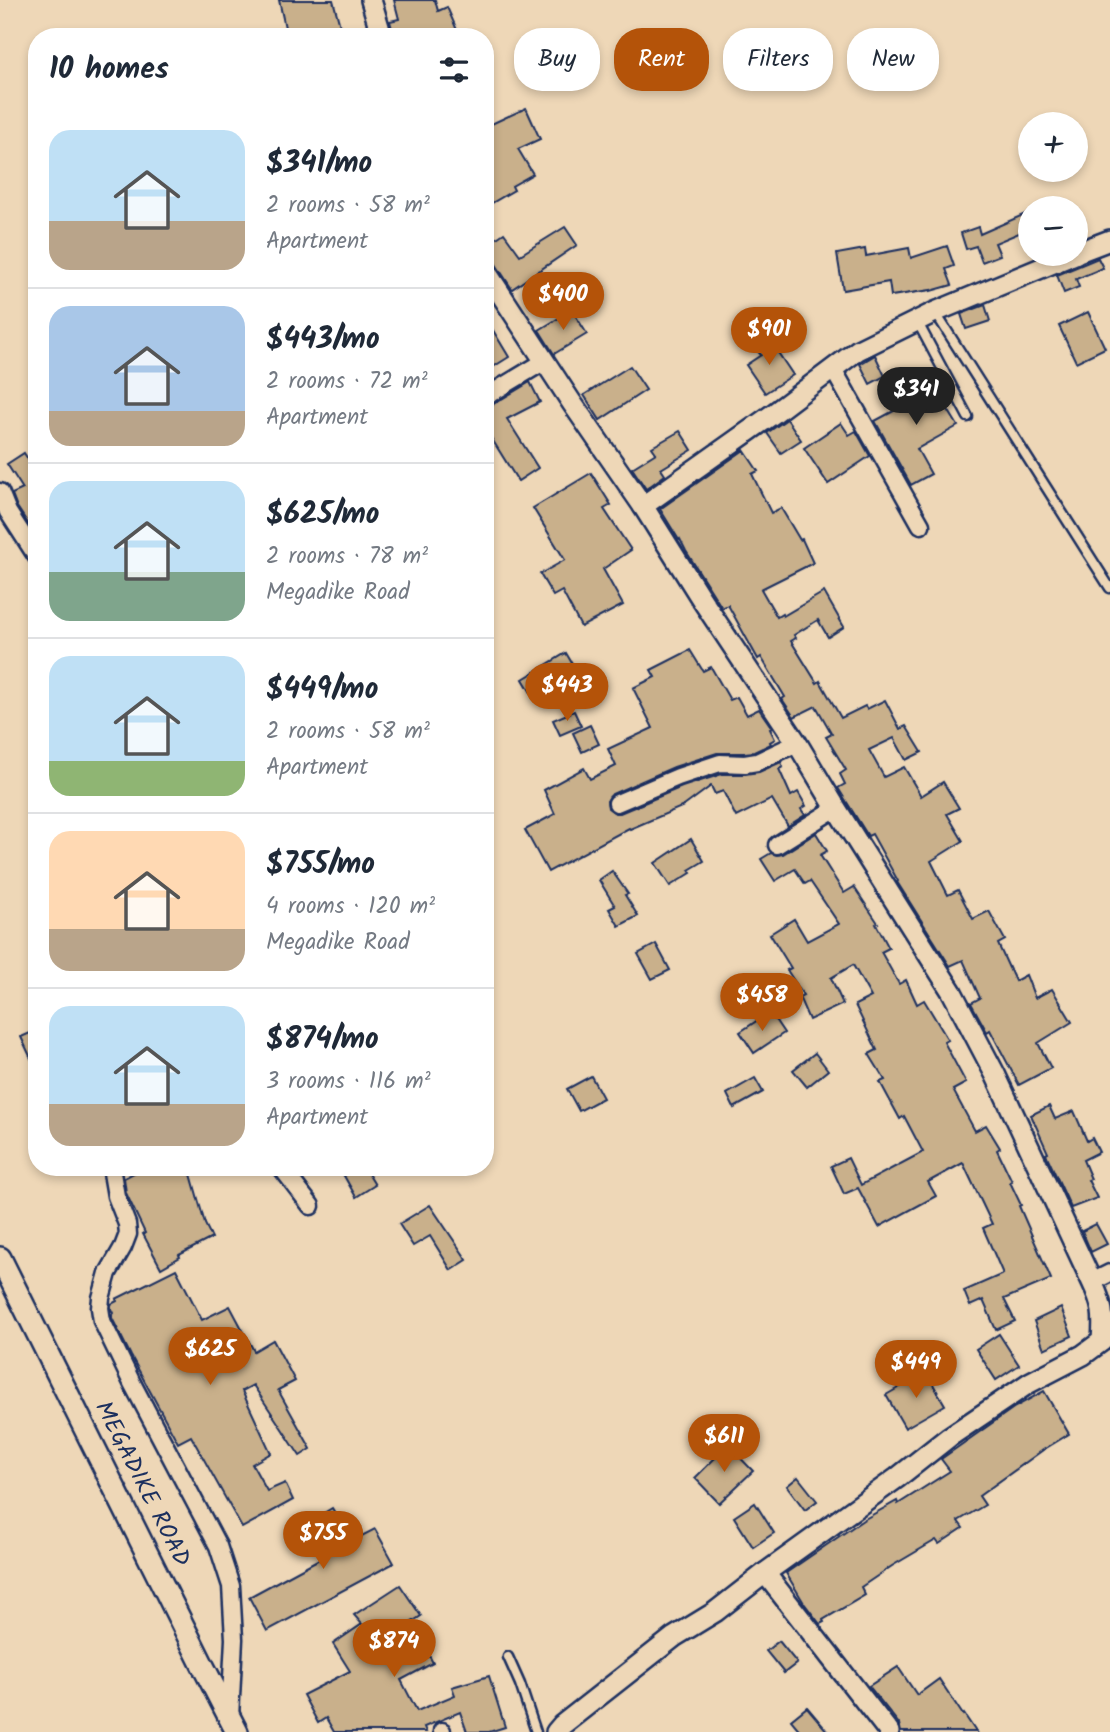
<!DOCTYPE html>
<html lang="en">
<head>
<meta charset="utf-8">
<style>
	body { margin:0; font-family:Kalam,sans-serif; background:#f2f2f3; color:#1f2937; height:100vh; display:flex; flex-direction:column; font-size:26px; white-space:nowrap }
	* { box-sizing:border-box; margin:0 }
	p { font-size:23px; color:#747a83 }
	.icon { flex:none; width:38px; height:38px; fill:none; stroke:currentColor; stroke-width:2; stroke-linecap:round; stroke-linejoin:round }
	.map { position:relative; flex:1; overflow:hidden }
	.drawer { position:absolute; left:28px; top:28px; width:466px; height:1148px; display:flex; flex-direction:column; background:#fff; border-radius:28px; box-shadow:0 4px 10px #0003 }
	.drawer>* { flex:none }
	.banner { position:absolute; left:514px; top:28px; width:490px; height:63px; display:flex; gap:14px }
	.controls { position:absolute; left:1018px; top:112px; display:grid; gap:14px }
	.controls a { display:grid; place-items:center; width:70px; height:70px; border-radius:50%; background:#fff; box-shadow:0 4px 10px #0003; font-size:35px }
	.price { position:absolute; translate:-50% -60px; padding:0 16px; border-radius:24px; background:#b45309; color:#fff; font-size:23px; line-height:46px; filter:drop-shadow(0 2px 4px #0008) }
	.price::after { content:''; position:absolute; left:50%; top:42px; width:21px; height:16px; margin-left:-10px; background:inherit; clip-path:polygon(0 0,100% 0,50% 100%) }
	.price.on { background:#222; color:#fff }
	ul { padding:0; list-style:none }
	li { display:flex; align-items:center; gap:21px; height:175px; padding:0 21px }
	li+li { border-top:2px solid #e0e1e3 }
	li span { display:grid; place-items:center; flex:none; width:196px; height:140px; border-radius:21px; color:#555 }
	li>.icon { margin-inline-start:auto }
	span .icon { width:84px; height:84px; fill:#fffc; stroke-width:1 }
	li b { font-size:30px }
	h2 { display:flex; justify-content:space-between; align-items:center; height:84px; padding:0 21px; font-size:30px }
	.tag { padding:0 24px; border-radius:28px; background:#fff; box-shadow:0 4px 10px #0003; font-size:24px; line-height:63px }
	.tag.on { background:#b45309; color:#fff }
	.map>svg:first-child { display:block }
	.building { fill:#c9b08b; stroke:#1b2f5e; stroke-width:2 }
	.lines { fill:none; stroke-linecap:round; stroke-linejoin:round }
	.service-casing { stroke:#1b2f5e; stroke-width:13 }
	.minor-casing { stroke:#1b2f5e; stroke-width:21 }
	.tertiary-casing { stroke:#1b2f5e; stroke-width:24 }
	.secondary-casing { stroke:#1b2f5e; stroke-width:26 }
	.service { stroke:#eed7b7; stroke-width:8 }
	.minor { stroke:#eed7b7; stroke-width:16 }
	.tertiary { stroke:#eed7b7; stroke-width:19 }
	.secondary { stroke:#eed7b7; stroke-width:21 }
	.labels { text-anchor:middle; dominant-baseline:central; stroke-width:7; stroke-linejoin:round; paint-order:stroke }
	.street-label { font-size:24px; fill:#1b2f5e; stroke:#eed7b7 }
</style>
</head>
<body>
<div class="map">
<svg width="1110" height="1732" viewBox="0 0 1110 1732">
	<rect width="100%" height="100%" fill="#eed7b7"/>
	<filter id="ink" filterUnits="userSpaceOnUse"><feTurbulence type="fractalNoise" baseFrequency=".0143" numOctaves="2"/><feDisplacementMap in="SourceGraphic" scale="14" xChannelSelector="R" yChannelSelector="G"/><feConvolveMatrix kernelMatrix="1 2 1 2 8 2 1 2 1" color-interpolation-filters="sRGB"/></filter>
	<g filter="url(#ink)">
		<!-- building -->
		<g class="building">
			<path d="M279 0H333L343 37H287Z"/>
			<path d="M394 0H435L438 11 447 7 457 30 441 37H394L390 21 399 19Z"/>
			<path d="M526 108 540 139 518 149 533 174 512 186 514 190 485 207V127Z"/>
			<path d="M1025 214 1031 228 995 243 1000 255 982 262 976 246 966 249 961 233 978 227 980 234Z"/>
			<path d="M565 227 577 245 512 289 495 263 485 254V246L504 233 520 255Z"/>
			<path d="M947 246 954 266 946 269 952 285 931 291V290L891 296 889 282 843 290 837 254 865 249 866 256 909 248 911 258Z"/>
			<path d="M1098 258 1103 268 1076 279 1079 287 1064 293 1057 275Z"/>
			<path d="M985 305 990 321 966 329 961 314Z"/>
			<path d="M572 310 587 334 554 354 539 330Z"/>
			<path d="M1088 312 1105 348 1076 362 1059 326Z"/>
			<path d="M485 317 509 357 485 372Z"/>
			<path d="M769 339 793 375 765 393 746 365 761 355 755 348Z"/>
			<path d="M875 355 885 376 870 384 860 364Z"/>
			<path d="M630 366 646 390 600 420 584 395Z"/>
			<path d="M928 377 958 426 917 449 931 474 911 485 875 421 903 406 897 395Z"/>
			<path d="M530 382 540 402 507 419 538 468 518 481 490 436 485 439V407L490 406Z"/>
			<path d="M787 419 801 440 781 453 767 433Z"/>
			<path d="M841 423 849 435 856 431 870 456 828 484 804 448Z"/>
			<path d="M680 431 692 450 661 469 665 475 646 489 632 468 656 453 652 447Z"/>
			<path d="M744 450 758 471 752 474 771 513 781 508 800 540 802 539 813 563 761 589 777 617 782 614 783 616 824 592 844 627 828 637 818 620 794 635 796 638 791 641 817 683 820 681 841 718 865 706 867 709 885 700 900 729 906 726 922 752 906 760 894 738 869 750 884 777 904 767 921 796 943 782 959 808 947 814 963 841 931 861 948 895 958 890 973 919 989 911 1005 940 998 944 1015 981 1026 975 1035 998 1052 989 1072 1022 1038 1043 1051 1068 1019 1085 990 1030 987 1032 971 1003 980 998 963 960 950 966 897 882 898 881 872 834 868 836 838 788 845 784 840 774 846 770 826 737 832 734 816 706 794 717 782 699 785 697 761 657 758 659 728 605 722 608 686 551 680 539 679 540 660 509Z"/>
			<path d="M24 453 37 473V537L17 507 12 494 23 489 7 464Z"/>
			<path d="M591 473 611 505 604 509 631 550 603 569 623 605 581 627 562 591 553 596 540 574 565 560 533 508Z"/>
			<path d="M690 650 703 671 711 667 730 700 737 697 747 715 759 709 772 728 770 729 775 739 770 742 771 744 754 752 744 753H717L674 767 612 794 607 801 608 808 615 813H620L682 787 722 774H745L759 772 781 762 783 767 779 769 791 796 798 792 806 806 801 809 805 815 788 826 772 799 736 817 723 791 715 794 711 786 684 806 630 829 629 828 548 872 525 830 555 814 544 790 584 768 590 779 616 766 608 749 653 728 633 688 655 677 651 670Z"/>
			<path d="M566 653 579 675 536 701 523 679Z"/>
			<path d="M574 711 581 726 560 735 553 720Z"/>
			<path d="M590 725 599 744 582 752 573 733Z"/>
			<path d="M816 833 827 851 820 855 844 893 854 887 878 923 876 924 889 948 881 952 899 984 906 980 917 1004 924 1000 948 1040 944 1042 966 1083 953 1090 975 1131 986 1125 1000 1148 997 1150 1012 1181 1010 1182 1021 1205 1019 1206 1051 1279 1004 1299 1015 1321 996 1330 983 1300 970 1306 964 1291 1003 1274 983 1228 992 1224 963 1163 928 1182 936 1196 879 1227 858 1188 844 1194 831 1166 848 1158 861 1185 923 1152 904 1116 900 1119 880 1082 885 1080 869 1054 877 1050 855 1005 871 997 853 965 831 978 843 1004 809 1020 799 997 803 995 787 970 791 968 770 934 794 919 807 941 839 924 810 881 805 884 795 869 775 881 761 859 771 853 777 855 783 854Z"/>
			<path d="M691 839 704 861 689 870 691 873 670 886 655 863Z"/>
			<path d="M612 871 628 894 625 895 638 916 619 926 609 909 615 906 599 880Z"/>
			<path d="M656 944 670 970 652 979 638 954Z"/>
			<path d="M770 1012 784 1033 754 1053 740 1032Z"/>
			<path d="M37 1030V1071L21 1037Z"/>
			<path d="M815 1053 828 1070 807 1087 793 1070Z"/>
			<path d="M591 1076 603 1098 579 1111 567 1089Z"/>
			<path d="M755 1078 763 1092 734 1108 727 1094Z"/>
			<path d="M1049 1106 1055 1119 1074 1111 1087 1141 1092 1138 1099 1152 1083 1160 1091 1179 1088 1180 1097 1198 1071 1208 1046 1154 1048 1153 1031 1115Z"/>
			<path d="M145 1167H189L205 1224 212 1238 179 1255 180 1257 161 1268 143 1234 145 1233 126 1193 124 1178Z"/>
			<path d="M354 1167H364L375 1185 356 1197 343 1174Z"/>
			<path d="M430 1205 467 1260 451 1270 430 1236 413 1246 399 1224Z"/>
			<path d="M1096 1224 1107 1244 1091 1252 1082 1231Z"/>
			<path d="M176 1269 202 1320 230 1306 254 1351 273 1340 295 1381 278 1390 311 1449 300 1456 253 1385 242 1391 271 1453 252 1464 267 1491 285 1483 293 1500 242 1528 191 1436 178 1443 131 1356 112 1318V1314L113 1313 111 1309V1304L117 1301 116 1299Z"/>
			<path d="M1061 1308 1072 1336 1044 1349 1034 1321Z"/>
			<path d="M999 1334 1019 1365 996 1380 976 1349Z"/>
			<path d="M926 1372 945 1405 905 1428 886 1395Z"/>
			<path d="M1044 1391 1069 1434 1043 1450 979 1496 985 1505 958 1521 963 1528 939 1544 936 1540 892 1566 861 1587 865 1595 823 1620 824 1622 820 1624 804 1603 786 1573 863 1520 897 1501 898 1504 950 1471 941 1459 1015 1407Z"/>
			<path d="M728 1445 753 1471 719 1503 695 1478Z"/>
			<path d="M798 1477 817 1501 805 1510 787 1486Z"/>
			<path d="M755 1503 774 1533 753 1547 734 1517Z"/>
			<path d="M332 1508 352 1541 375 1529 394 1563 267 1631 249 1597 323 1557 304 1525Z"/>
			<path d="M400 1585 421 1616 412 1622 433 1663 401 1680 417 1711 455 1695 452 1687 489 1676 505 1727 489 1732H467L460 1712 424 1727 426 1732H334L326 1718 318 1723 303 1695 350 1671 333 1644 362 1624 354 1615Z"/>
			<path d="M779 1641 797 1663 784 1673 766 1651Z"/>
			<path d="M898 1667 917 1695 939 1679 963 1715 964 1714 976 1732H901L899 1724 869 1686Z"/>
			<path d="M807 1707 828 1732H801L791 1720Z"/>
		</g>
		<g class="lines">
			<!-- service casing -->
			<g class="service-casing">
				<g id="service">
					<path d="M935 312 1110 588"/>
					<path d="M917 321 968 417"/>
					<path d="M508 1657 520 1684 536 1732"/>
				</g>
			</g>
			<!-- minor casing -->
			<g class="minor-casing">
				<g id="minor">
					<path d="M833 369 921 525"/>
					<path d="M485 397 545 361"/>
					<path d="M0 492 8 512 37 557"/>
					<path d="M617 803 678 777 720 763 745 764 757 762 797 743"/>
					<path d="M777 845 836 808"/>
					<path d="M111 1167 116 1196 127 1224 128 1234 123 1247 108 1273 101 1298 100 1308 102 1321 132 1383 218 1546 231 1586 234 1639 230 1717"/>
					<path d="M281 1167 311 1206"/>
					<path d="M1092 1282 1110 1273"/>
					<path d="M442 1731V1732"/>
				</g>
			</g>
			<!-- tertiary casing -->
			<g class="tertiary-casing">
				<g id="tertiary">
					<path d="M371 0 382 37"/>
					<path d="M1076 253 1110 240"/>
					<path d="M485 270 572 403 643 506 773 414 858 350 935 312 1075 254"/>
					<path d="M765 1573 889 1732"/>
					<path d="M556 1732 562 1725 674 1637 715 1612 765 1573 897 1478 949 1437 1029 1383 1083 1355 1102 1341C1104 1315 1103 1305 1092 1282L995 1074 952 992 836 808 797 743 702 600 643 506"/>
				</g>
			</g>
			<!-- secondary casing -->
			<g class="secondary-casing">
				<path id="secondary" d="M0 1258 203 1666 237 1732"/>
			</g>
			<!-- service -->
			<use href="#service" class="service"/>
			<!-- minor -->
			<use href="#minor" class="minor"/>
			<!-- tertiary -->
			<use href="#tertiary" class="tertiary"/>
			<!-- secondary -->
			<use href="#secondary" class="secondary"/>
		</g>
	</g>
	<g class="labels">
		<!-- street labels -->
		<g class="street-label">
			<text transform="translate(142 1484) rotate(63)">MEGADIKE ROAD</text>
		</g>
	</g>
</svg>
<div class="controls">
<a>+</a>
<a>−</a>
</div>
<b class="price" style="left:563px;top:332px">$400</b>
<b class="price" style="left:769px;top:367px">$901</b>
<b class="price on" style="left:916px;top:427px">$341</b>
<b class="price" style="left:567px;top:723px">$443</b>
<b class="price" style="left:762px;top:1033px">$458</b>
<b class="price" style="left:210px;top:1387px">$625</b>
<b class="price" style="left:916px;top:1400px">$449</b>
<b class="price" style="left:724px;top:1474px">$611</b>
<b class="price" style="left:323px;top:1571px">$755</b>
<b class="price" style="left:394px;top:1679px">$874</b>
<div class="banner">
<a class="tag">Buy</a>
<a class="tag on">Rent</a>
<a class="tag">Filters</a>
<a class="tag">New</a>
</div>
<section class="drawer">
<h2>10 homes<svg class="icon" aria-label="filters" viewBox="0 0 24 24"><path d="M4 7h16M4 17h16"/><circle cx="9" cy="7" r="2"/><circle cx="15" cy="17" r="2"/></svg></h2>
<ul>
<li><span style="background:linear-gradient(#bfe0f5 65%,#b9a48a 0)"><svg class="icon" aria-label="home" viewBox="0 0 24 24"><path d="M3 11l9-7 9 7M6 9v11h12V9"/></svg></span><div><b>$341/mo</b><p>2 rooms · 58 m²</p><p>Apartment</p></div></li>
<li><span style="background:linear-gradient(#a9c7e8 75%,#b9a48a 0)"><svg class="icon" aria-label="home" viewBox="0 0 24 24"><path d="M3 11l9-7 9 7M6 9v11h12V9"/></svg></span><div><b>$443/mo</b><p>2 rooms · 72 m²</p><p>Apartment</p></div></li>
<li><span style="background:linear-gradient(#bfe0f5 65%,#7fa58c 0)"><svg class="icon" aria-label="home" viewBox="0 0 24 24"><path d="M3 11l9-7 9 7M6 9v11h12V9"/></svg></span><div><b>$625/mo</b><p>2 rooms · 78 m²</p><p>Megadike Road</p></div></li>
<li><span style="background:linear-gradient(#bfe0f5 75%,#8fb573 0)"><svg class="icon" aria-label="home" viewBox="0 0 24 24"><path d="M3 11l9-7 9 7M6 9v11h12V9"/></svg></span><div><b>$449/mo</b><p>2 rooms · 58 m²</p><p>Apartment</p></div></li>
<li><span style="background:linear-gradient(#ffd9b3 70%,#b9a48a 0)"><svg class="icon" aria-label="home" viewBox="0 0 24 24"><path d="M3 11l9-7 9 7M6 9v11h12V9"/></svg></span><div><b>$755/mo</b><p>4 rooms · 120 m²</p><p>Megadike Road</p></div></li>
<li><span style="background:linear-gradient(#bfe0f5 70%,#b9a48a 0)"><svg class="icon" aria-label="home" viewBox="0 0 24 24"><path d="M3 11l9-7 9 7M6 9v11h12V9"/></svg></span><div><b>$874/mo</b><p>3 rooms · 116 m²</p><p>Apartment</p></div></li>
</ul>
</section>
</div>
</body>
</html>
